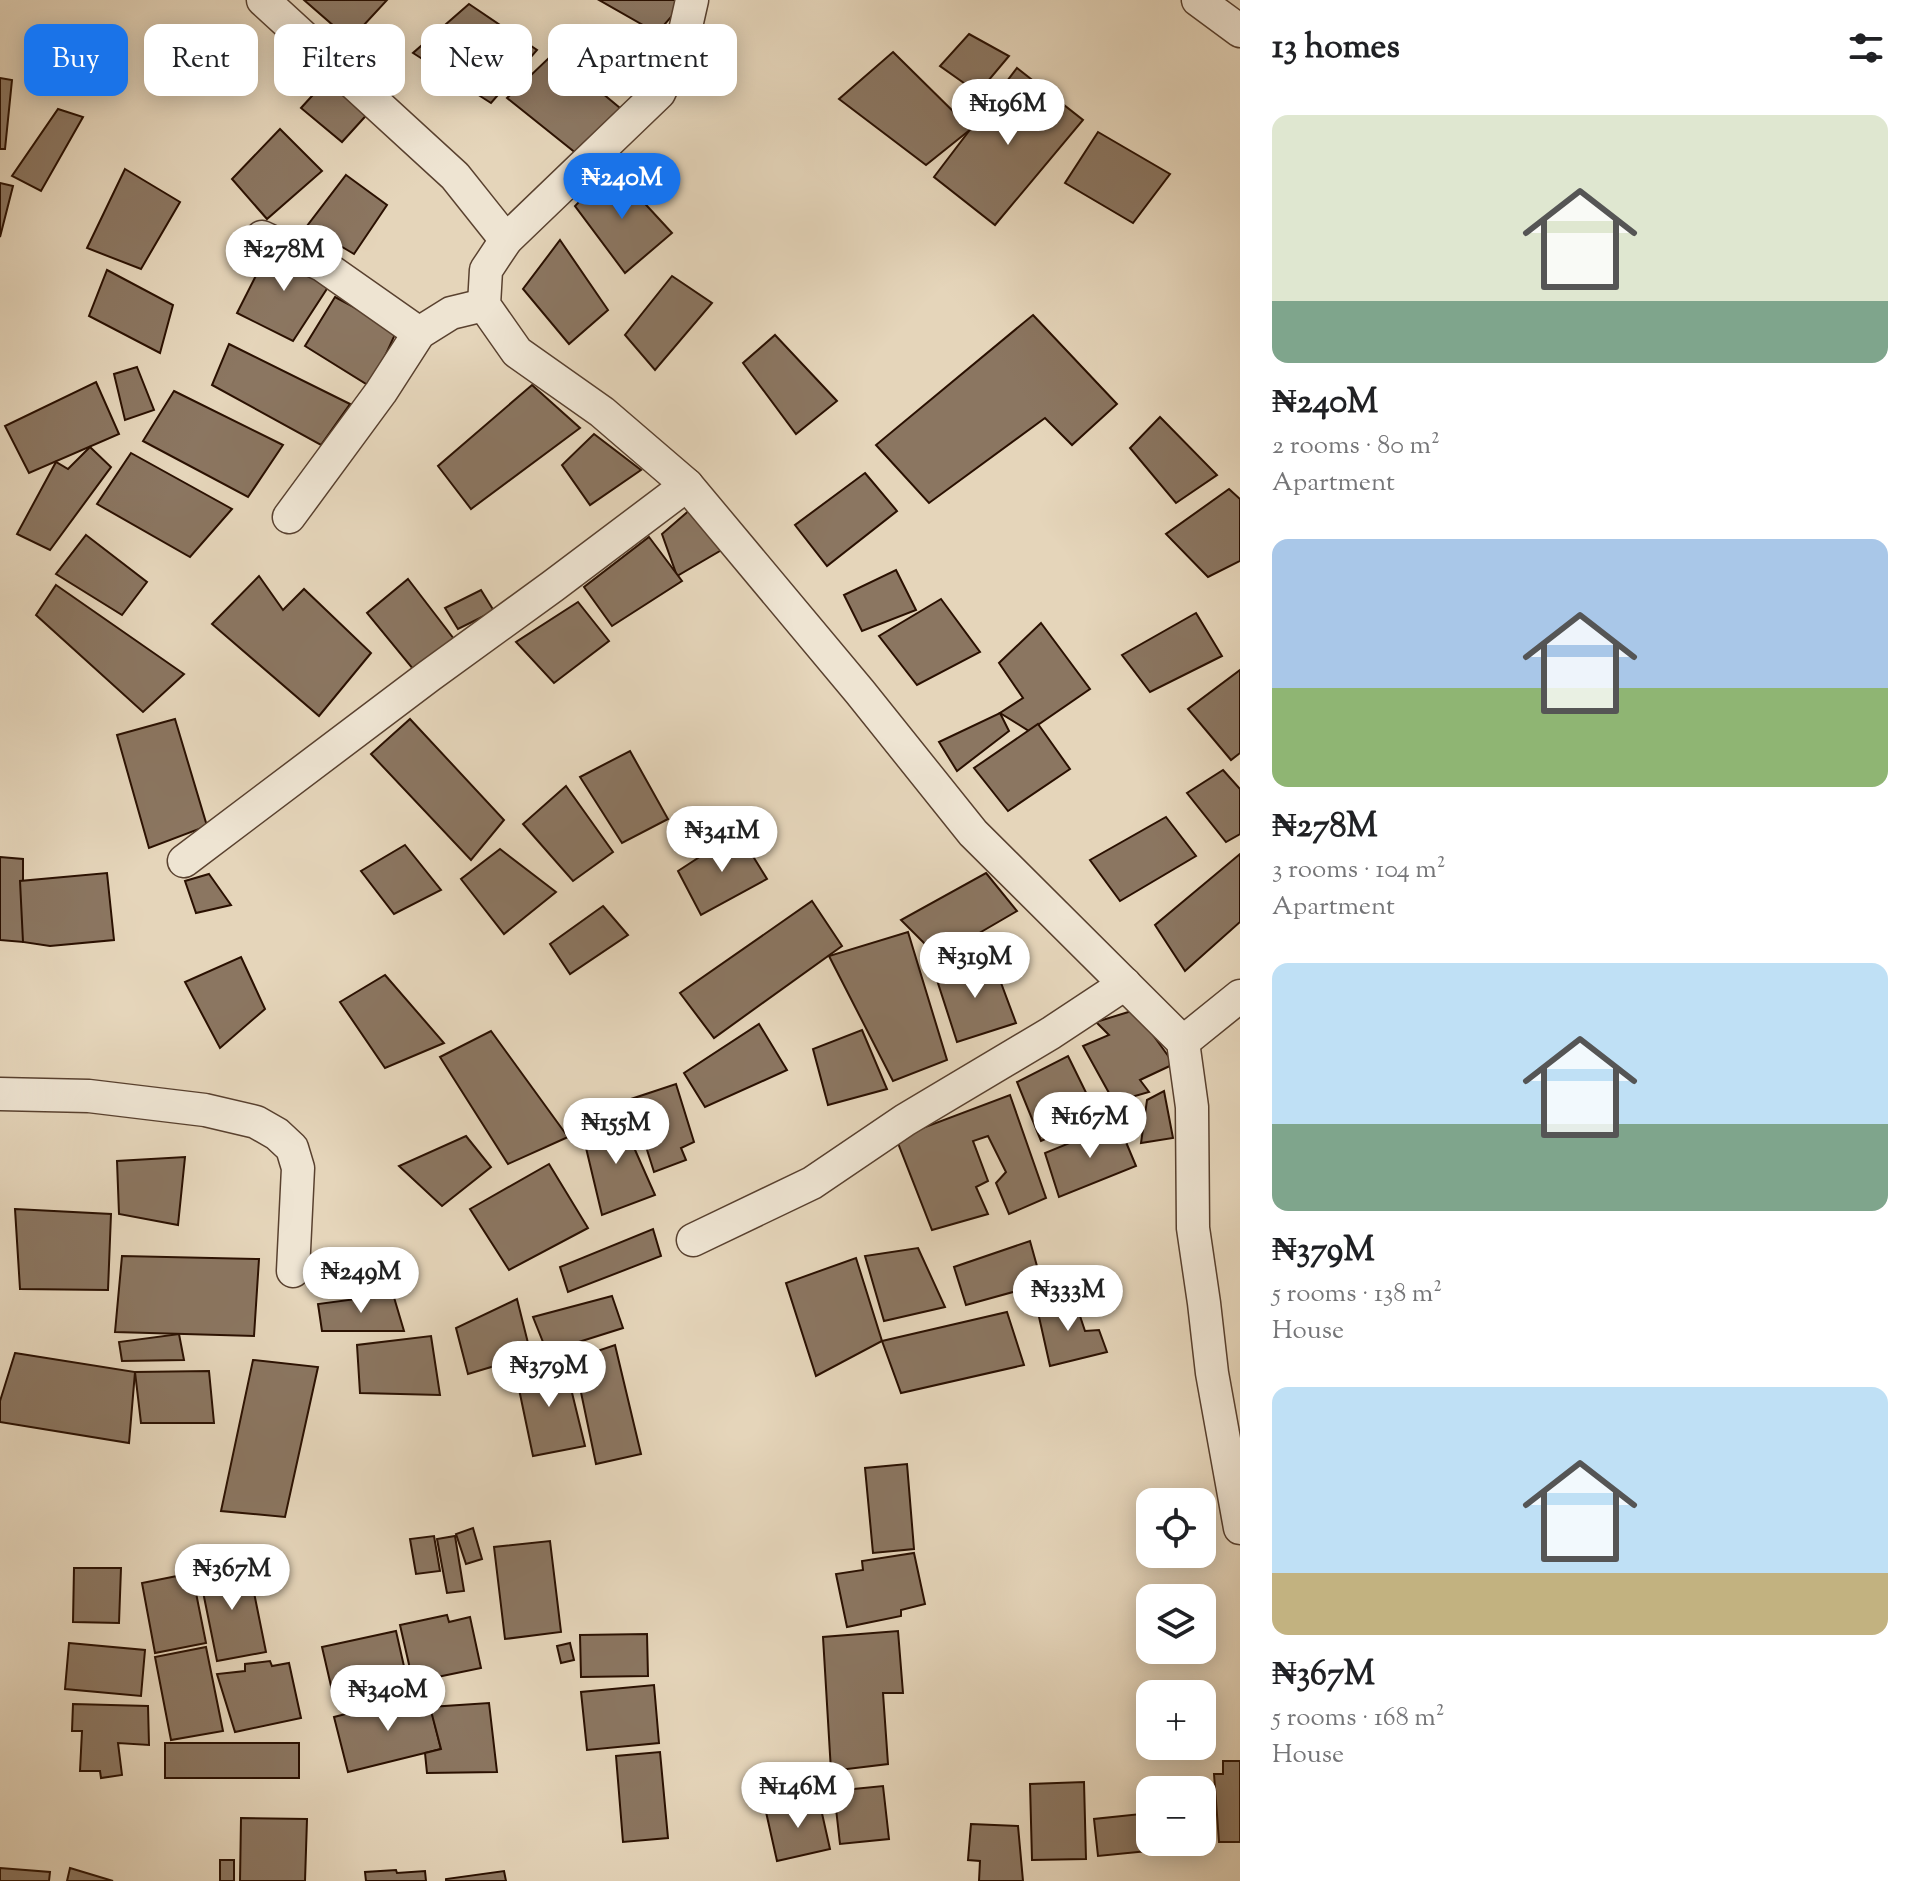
<!DOCTYPE html>
<html lang="en">
<head>
<meta charset="utf-8">
<style>
	body { margin:0; font-family:"Sorts Mill Goudy",serif; background:#f6f6f6; color:#202124; height:100vh; display:flex; flex-direction:column; font-size:30px; white-space:nowrap }
	* { box-sizing:border-box; margin:0 }
	p { font-size:26px; color:#757577 }
	.icon { flex:none; width:44px; height:44px; fill:none; stroke:currentColor; stroke-width:2; stroke-linecap:round; stroke-linejoin:round }
	.map { position:relative; flex:1; overflow:hidden }
	.panel { display:flex; flex-direction:column; background:#fff; width:680px }
	.panel>* { flex:none }
	.hud { position:absolute; left:24px; top:24px; width:760px; height:72px; display:flex; gap:16px }
	.fabs { position:absolute; left:1136px; top:1488px; display:grid; gap:16px }
	.fabs a { display:grid; place-items:center; width:80px; height:80px; border-radius:16px; background:#fff; box-shadow:0 4px 20px #0003; font-size:40px }
	.price { position:absolute; translate:-50% -68px; padding:0 18px; border-radius:28px; background:#fff; color:#222; font-size:26px; line-height:52px; filter:drop-shadow(0 2px 4px #0008) }
	.price::after { content:''; position:absolute; left:50%; top:48px; width:24px; height:18px; margin-left:-12px; background:inherit; clip-path:polygon(0 0,100% 0,50% 100%) }
	.price.selected { background:#1a73e8; color:#fff }
	ul { padding:0; list-style:none }
	li { display:grid; align-content:center; gap:16px; height:424px; padding:0 32px }
	li span { display:grid; place-items:center; height:248px; border-radius:16px; color:#555 }
	li>.icon { margin-inline-start:auto }
	span .icon { width:144px; height:144px; fill:#fffc; stroke-width:1 }
	li b { font-size:34px }
	h2 { display:flex; justify-content:space-between; align-items:center; height:96px; padding:0 32px; font-size:34px }
	.tag { padding:0 28px; border-radius:16px; background:#fff; box-shadow:0 4px 20px #0003; font-size:28px; line-height:72px }
	.tag.selected { background:#1a73e8; color:#fff }
	main { display:flex; flex:1; min-height:0 }
	.map>svg:first-child { display:block }
	.building { fill:#8b7661; stroke:#2a1001; stroke-width:2 }
	.lines { fill:none; stroke-linecap:round; stroke-linejoin:round }
	.minor-casing { stroke:#59412f; stroke-width:35 }
	.minor { stroke:#eee4d2; stroke-width:32 }
</style>
</head>
<body>
<main>
<div class="map">
<svg width="1240" height="1881" viewBox="0 0 1240 1881">
	<rect width="100%" height="100%" fill="#e5d5ba"/>
	<filter id="stains"><feTurbulence type="fractalNoise" baseFrequency=".0025" numOctaves="4"/><feColorMatrix values="0 0 0 0 .2 0 0 0 0 .09 0 0 0 0 .02 0 0 0 .5 -.17"/></filter>
	<radialGradient id="worn" r=".72"><stop offset=".6" stop-color="#630" stop-opacity="0"/><stop offset="1" stop-color="#630" stop-opacity=".3"/></radialGradient>
	<!-- building -->
	<g class="building">
		<path d="M304 0H387L350 40Z"/>
		<path d="M599 0H686L657 33Z"/>
		<path d="M469 4 537 50 491 103 413 53Z"/>
		<path d="M969 34 1009 56 978 93 940 66Z"/>
		<path d="M893 52 971 129 926 165 839 99Z"/>
		<path d="M554 53 620 108 587 162 507 98Z"/>
		<path d="M1017 68 1083 120 995 225 934 177Z"/>
		<path d="M332 74 372 109 342 142 301 108Z"/>
		<path d="M0 78 12 80 5 149H0Z"/>
		<path d="M58 109 83 117 41 191 12 176Z"/>
		<path d="M280 129 322 171 267 219 232 179Z"/>
		<path d="M1098 132 1170 174 1133 223 1065 183Z"/>
		<path d="M612 168 672 233 625 273 575 206Z"/>
		<path d="M125 169 180 202 141 269 87 248Z"/>
		<path d="M346 175 387 205 354 254 307 226Z"/>
		<path d="M0 183 13 186 0 237Z"/>
		<path d="M560 240 608 310 569 344 523 289Z"/>
		<path d="M273 242 332 281 293 341 237 313Z"/>
		<path d="M107 270 173 305 160 353 89 316Z"/>
		<path d="M672 276 712 303 655 370 625 335Z"/>
		<path d="M335 297 397 330 371 387 305 346Z"/>
		<path d="M1033 315 1117 404 1072 445 1045 418 929 503 876 445Z"/>
		<path d="M775 335 837 401 796 434 743 363Z"/>
		<path d="M229 344 350 404 321 445 212 385Z"/>
		<path d="M137 367 154 410 125 420 114 374Z"/>
		<path d="M96 382 119 434 29 473 5 426Z"/>
		<path d="M532 385 580 428 471 509 438 466Z"/>
		<path d="M174 391 283 445 248 497 143 441Z"/>
		<path d="M1160 417 1217 475 1176 503 1130 448Z"/>
		<path d="M594 434 641 470 590 505 562 465Z"/>
		<path d="M90 447 111 467 50 550 17 534 56 462 68 469Z"/>
		<path d="M131 453 232 509 190 557 97 504Z"/>
		<path d="M865 473 897 511 827 566 795 525Z"/>
		<path d="M1229 489 1240 499V561L1208 577 1166 534Z"/>
		<path d="M692 508 725 548 677 576 662 534Z"/>
		<path d="M86 535 147 582 122 615 56 574Z"/>
		<path d="M649 537 682 581 612 626 584 587Z"/>
		<path d="M896 570 916 610 862 631 844 595Z"/>
		<path d="M259 576 283 610 304 589 371 653 319 716 212 624Z"/>
		<path d="M408 579 454 639 413 669 367 613Z"/>
		<path d="M56 585 184 674 143 712 36 615Z"/>
		<path d="M481 590 494 611 458 629 445 608Z"/>
		<path d="M941 599 980 652 917 685 879 636Z"/>
		<path d="M578 602 609 641 554 683 516 642Z"/>
		<path d="M1196 613 1222 656 1150 692 1122 655Z"/>
		<path d="M1041 623 1090 689 1029 731 1000 713 1023 698 999 663Z"/>
		<path d="M1240 670V753L1231 760 1188 709Z"/>
		<path d="M1000 713 1009 731 957 771 939 742Z"/>
		<path d="M175 719 207 826 149 848 117 735Z"/>
		<path d="M410 719 504 820 471 860 371 754Z"/>
		<path d="M1038 724 1070 769 1008 811 974 768Z"/>
		<path d="M630 751 668 819 622 843 580 777Z"/>
		<path d="M1223 770 1240 789V834L1226 842 1187 793Z"/>
		<path d="M566 786 613 852 573 881 523 824Z"/>
		<path d="M1166 817 1196 856 1120 901 1090 860Z"/>
		<path d="M738 832 767 879 701 915 678 871Z"/>
		<path d="M405 845 441 890 394 914 361 871Z"/>
		<path d="M500 849 556 892 504 934 461 879Z"/>
		<path d="M1240 854V922L1185 971 1155 925Z"/>
		<path d="M0 857 23 859V942L0 940Z"/>
		<path d="M107 873 114 940 50 946 23 942 20 881Z"/>
		<path d="M986 873 1017 911 938 957 901 920Z"/>
		<path d="M209 874 231 905 196 913 185 881Z"/>
		<path d="M812 901 842 946 714 1038 680 993Z"/>
		<path d="M603 906 628 935 570 974 550 944Z"/>
		<path d="M908 932 947 1060 893 1081 829 956Z"/>
		<path d="M991 956 1016 1023 957 1042 936 977Z"/>
		<path d="M241 957 265 1009 220 1048 185 982Z"/>
		<path d="M385 975 444 1043 385 1068 340 1002Z"/>
		<path d="M1135 1010 1174 1064 1140 1080 1149 1092 1114 1102 1083 1046 1109 1035 1096 1022Z"/>
		<path d="M759 1024 787 1070 705 1107 684 1073Z"/>
		<path d="M862 1030 887 1089 828 1105 813 1049Z"/>
		<path d="M491 1031 568 1137 508 1164 440 1057Z"/>
		<path d="M1068 1056 1098 1117 1041 1141 1017 1082Z"/>
		<path d="M676 1084 694 1142 681 1148 686 1160 654 1172 631 1099Z"/>
		<path d="M1164 1091 1173 1138 1141 1143 1147 1100Z"/>
		<path d="M1010 1095 1046 1198 1009 1214 996 1183 1006 1172 988 1136 973 1141 988 1181 976 1187 988 1214 932 1230 896 1138Z"/>
		<path d="M620 1116 655 1195 602 1215 582 1131Z"/>
		<path d="M1118 1123 1136 1166 1059 1197 1045 1153Z"/>
		<path d="M466 1136 491 1167 442 1206 399 1166Z"/>
		<path d="M185 1157 178 1225 119 1214 117 1161Z"/>
		<path d="M549 1164 588 1228 509 1270 470 1209Z"/>
		<path d="M15 1209 111 1214 108 1290 20 1289Z"/>
		<path d="M653 1229 661 1256 568 1292 560 1267Z"/>
		<path d="M1030 1241 1042 1284 966 1305 954 1267Z"/>
		<path d="M918 1248 945 1307 884 1321 865 1256Z"/>
		<path d="M122 1256 259 1259 254 1336 115 1332Z"/>
		<path d="M856 1258 882 1341 816 1376 786 1283Z"/>
		<path d="M393 1294 404 1331H322L318 1304Z"/>
		<path d="M1073 1295 1085 1331 1099 1330 1107 1352 1050 1366 1037 1308Z"/>
		<path d="M612 1296 623 1328 547 1352 533 1317Z"/>
		<path d="M517 1299 531 1355 468 1374 456 1328Z"/>
		<path d="M1007 1312 1024 1365 901 1393 882 1341Z"/>
		<path d="M179 1334 184 1360 122 1361 119 1342Z"/>
		<path d="M431 1336 440 1395 360 1393 357 1345Z"/>
		<path d="M615 1345 641 1454 596 1464 574 1359Z"/>
		<path d="M15 1353 135 1372 129 1443 0 1422V1401Z"/>
		<path d="M253 1360 318 1367 285 1517 221 1511Z"/>
		<path d="M565 1364 585 1446 533 1456 515 1370Z"/>
		<path d="M209 1371 214 1423H141L135 1372Z"/>
		<path d="M907 1464 914 1549 873 1553 865 1468Z"/>
		<path d="M473 1528 482 1559 466 1564 456 1534Z"/>
		<path d="M434 1536 440 1571 416 1574 410 1539Z"/>
		<path d="M455 1536 464 1591 447 1593 437 1539Z"/>
		<path d="M550 1541 561 1632 505 1639 494 1547Z"/>
		<path d="M914 1553 925 1604 901 1610V1616L847 1627 836 1574 863 1570 862 1561Z"/>
		<path d="M248 1563 266 1652 217 1661 199 1572Z"/>
		<path d="M74 1568H121L119 1623 73 1622Z"/>
		<path d="M192 1573 206 1643 155 1653 142 1583Z"/>
		<path d="M447 1615 449 1622 470 1617 481 1668 413 1682 400 1625Z"/>
		<path d="M396 1631 408 1684 334 1699 322 1647Z"/>
		<path d="M898 1631 903 1693H883L888 1764 831 1771 823 1637Z"/>
		<path d="M647 1634 648 1676 581 1677 580 1635Z"/>
		<path d="M69 1643 145 1650 141 1696 65 1689Z"/>
		<path d="M570 1643 574 1660 561 1663 557 1646Z"/>
		<path d="M206 1647 223 1731 171 1740 155 1657Z"/>
		<path d="M270 1661 272 1666 289 1663 301 1718 235 1732 217 1674 245 1671V1664Z"/>
		<path d="M654 1685 659 1743 587 1750 581 1692Z"/>
		<path d="M427 1693 441 1749 348 1772 334 1717Z"/>
		<path d="M489 1703 497 1772 427 1773 425 1753 441 1749 430 1707Z"/>
		<path d="M73 1704 148 1706 149 1745 118 1743 122 1775 101 1778 100 1771H80L82 1731H72Z"/>
		<rect x="165" y="1743" width="134" height="35"/>
		<path d="M660 1752 668 1838 623 1842 616 1756Z"/>
		<path d="M1223 1761H1240V1842H1219L1214 1774H1223Z"/>
		<path d="M1084 1782 1086 1859 1032 1860 1030 1784Z"/>
		<path d="M883 1786 889 1839 840 1844 834 1791Z"/>
		<path d="M819 1800 830 1849 777 1861 766 1812Z"/>
		<path d="M1150 1813V1842H1178V1848L1098 1856 1094 1819Z"/>
		<path d="M241 1818 307 1819 305 1881H240Z"/>
		<path d="M971 1824 1018 1826 1023 1881H979L980 1861 968 1860Z"/>
		<rect x="220" y="1860" width="14" height="21"/>
		<path d="M0 1868 50 1872 49 1881H0Z"/>
		<path d="M70 1868 113 1881H67Z"/>
		<path d="M396 1870 397 1873 425 1871 426 1881H366L365 1872Z"/>
		<path d="M504 1871 506 1881H446V1879Z"/>
	</g>
	<g class="lines">
		<!-- minor casing -->
		<g class="minor-casing">
			<g id="minor">
				<path d="M263 0 455 176 506 240"/>
				<path d="M692 0 682 44 659 93 506 240 486 270 484 305 517 352 602 412 687 485 860 692 973 833 1183 1042 1192 1107 1193 1228 1204 1303 1212 1373 1240 1528"/>
				<path d="M1198 0 1240 31"/>
				<path d="M262 237 322 265 419 333"/>
				<path d="M289 517 381 392 419 333 451 313 484 305"/>
				<path d="M184 861 429 676 553 586 687 485"/>
				<path d="M1183 1042 1240 996"/>
				<path d="M0 1094 89 1096 205 1110 256 1122 277 1134 292 1148 298 1168 293 1271"/>
				<path d="M693 1240 812 1183 905 1120 1051 1033 1125 984"/>
			</g>
		</g>
		<!-- minor -->
		<use href="#minor" class="minor"/>
	</g>
	<rect width="100%" height="100%" filter="url(#stains)"/>
	<rect width="100%" height="100%" fill="url(#worn)"/>
</svg>
<div class="fabs">
<a><svg class="icon" aria-label="locate" viewBox="0 0 24 24"><circle cx="12" cy="12" r="6"/><path d="M12 2v4M12 18v4M2 12h4M18 12h4"/></svg></a>
<a><svg class="icon" aria-label="layers" viewBox="0 0 24 24"><path d="M12 4l9 5-9 5-9-5zM3 14l9 5 9-5"/></svg></a>
<a>+</a>
<a>−</a>
</div>
<b class="price" style="left:1008px;top:147px">₦196M</b>
<b class="price selected" style="left:622px;top:221px">₦240M</b>
<b class="price" style="left:284px;top:293px">₦278M</b>
<b class="price" style="left:722px;top:874px">₦341M</b>
<b class="price" style="left:975px;top:1000px">₦319M</b>
<b class="price" style="left:1090px;top:1160px">₦167M</b>
<b class="price" style="left:616px;top:1166px">₦155M</b>
<b class="price" style="left:361px;top:1315px">₦249M</b>
<b class="price" style="left:1068px;top:1333px">₦333M</b>
<b class="price" style="left:549px;top:1409px">₦379M</b>
<b class="price" style="left:232px;top:1612px">₦367M</b>
<b class="price" style="left:388px;top:1733px">₦340M</b>
<b class="price" style="left:798px;top:1830px">₦146M</b>
<div class="hud">
<a class="tag selected">Buy</a>
<a class="tag">Rent</a>
<a class="tag">Filters</a>
<a class="tag">New</a>
<a class="tag">Apartment</a>
</div>
</div>
<section class="panel">
<h2>13 homes<svg class="icon" aria-label="filters" viewBox="0 0 24 24"><path d="M4 7h16M4 17h16"/><circle cx="9" cy="7" r="2"/><circle cx="15" cy="17" r="2"/></svg></h2>
<ul>
<li><span style="background:linear-gradient(#dfe7d0 75%,#7fa58c 0)"><svg class="icon" aria-label="home" viewBox="0 0 24 24"><path d="M3 11l9-7 9 7M6 9v11h12V9"/></svg></span><div><b>₦240M</b><p>2 rooms · 80 m²</p><p>Apartment</p></div></li>
<li><span style="background:linear-gradient(#a9c7e8 60%,#8fb573 0)"><svg class="icon" aria-label="home" viewBox="0 0 24 24"><path d="M3 11l9-7 9 7M6 9v11h12V9"/></svg></span><div><b>₦278M</b><p>3 rooms · 104 m²</p><p>Apartment</p></div></li>
<li><span style="background:linear-gradient(#bfe0f5 65%,#7fa58c 0)"><svg class="icon" aria-label="home" viewBox="0 0 24 24"><path d="M3 11l9-7 9 7M6 9v11h12V9"/></svg></span><div><b>₦379M</b><p>5 rooms · 138 m²</p><p>House</p></div></li>
<li><span style="background:linear-gradient(#bfe0f5 75%,#c2b280 0)"><svg class="icon" aria-label="home" viewBox="0 0 24 24"><path d="M3 11l9-7 9 7M6 9v11h12V9"/></svg></span><div><b>₦367M</b><p>5 rooms · 168 m²</p><p>House</p></div></li>
</ul>
</section>
</main>
</body>
</html>
